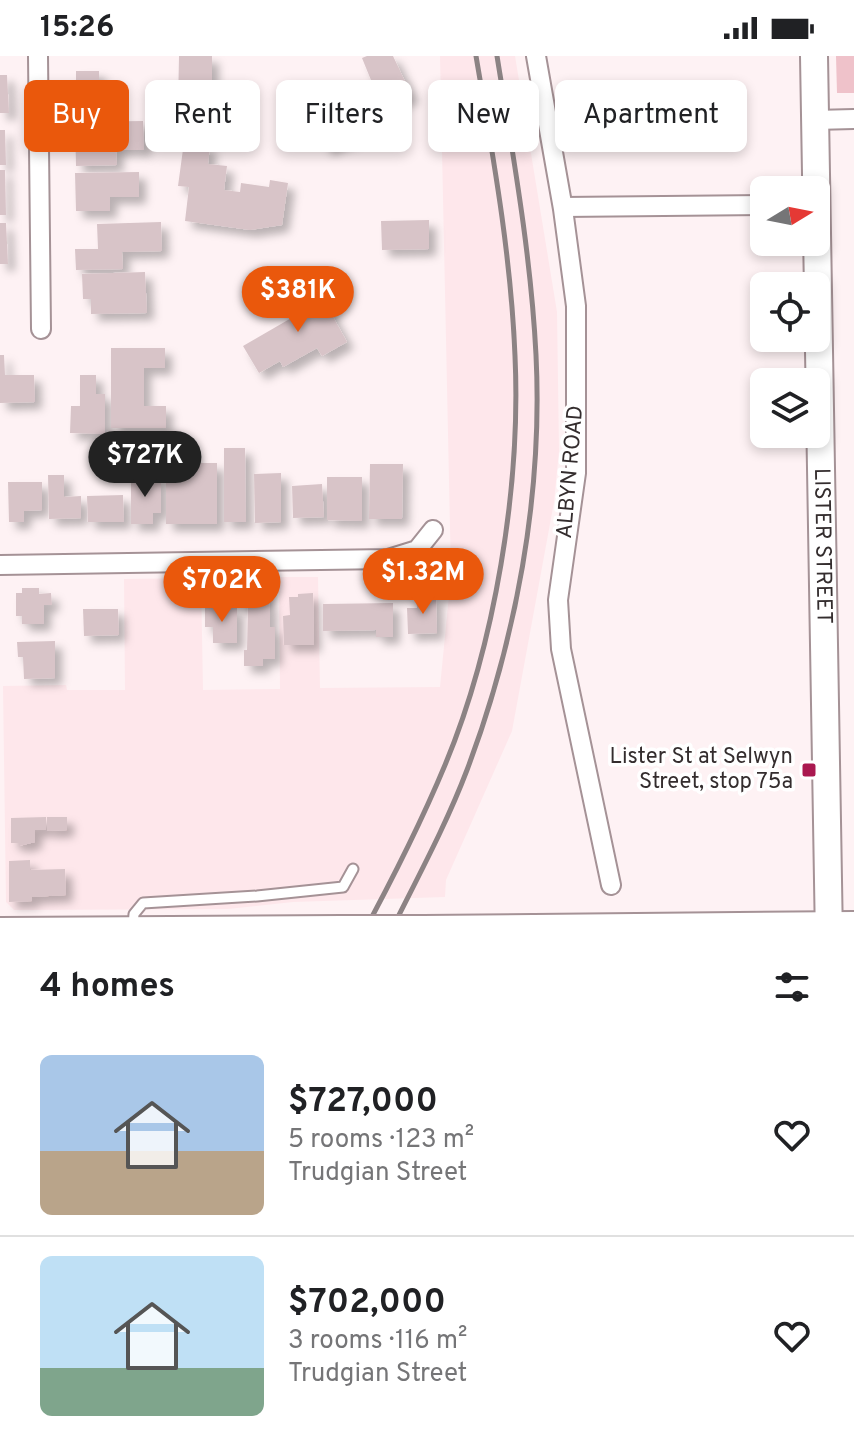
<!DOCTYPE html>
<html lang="en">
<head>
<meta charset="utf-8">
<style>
	body { margin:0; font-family:Overpass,sans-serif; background:#f2f2f2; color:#202124; height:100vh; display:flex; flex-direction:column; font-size:30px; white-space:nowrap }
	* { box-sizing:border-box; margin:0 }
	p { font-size:26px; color:#757577 }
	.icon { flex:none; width:44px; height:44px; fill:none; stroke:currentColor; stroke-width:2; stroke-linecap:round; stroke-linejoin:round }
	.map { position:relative; height:883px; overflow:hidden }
	.details { display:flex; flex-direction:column; background:#fff; flex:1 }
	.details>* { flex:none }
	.banner { position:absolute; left:24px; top:24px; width:806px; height:72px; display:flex; gap:16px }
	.needle { width:52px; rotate:80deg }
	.tools { position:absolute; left:750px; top:120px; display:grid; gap:16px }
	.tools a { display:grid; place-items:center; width:80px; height:80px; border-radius:12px; background:#fff; box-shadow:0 4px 12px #0003; font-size:40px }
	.price { position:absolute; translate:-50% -68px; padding:0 18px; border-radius:28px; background:#ea580c; color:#fff; font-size:26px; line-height:52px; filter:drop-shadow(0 2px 4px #0008) }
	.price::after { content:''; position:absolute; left:50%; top:48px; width:24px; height:18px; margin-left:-12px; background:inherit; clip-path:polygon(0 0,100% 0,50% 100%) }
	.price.on { background:#222; color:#fff }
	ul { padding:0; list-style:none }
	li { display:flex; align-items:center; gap:24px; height:200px; padding:0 40px }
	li+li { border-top:2px solid #e0e0e0 }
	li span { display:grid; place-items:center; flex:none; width:224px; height:160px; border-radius:12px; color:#555 }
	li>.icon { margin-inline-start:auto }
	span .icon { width:96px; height:96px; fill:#fffc; stroke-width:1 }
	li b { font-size:34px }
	h2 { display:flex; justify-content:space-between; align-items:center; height:96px; padding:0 40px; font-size:34px }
	.chip { padding:0 28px; border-radius:12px; background:#fff; box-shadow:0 4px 12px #0003; font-size:28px; line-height:72px }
	.chip.on { background:#ea580c; color:#fff }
	.status { display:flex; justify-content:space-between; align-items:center; height:56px; padding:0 40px; background:#fff; direction:ltr }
	.status svg { height:22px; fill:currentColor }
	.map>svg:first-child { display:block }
	.built { fill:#fee7eb }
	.green { fill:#efc2ca }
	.building { fill:#d8c4c8; filter:url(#shadow) }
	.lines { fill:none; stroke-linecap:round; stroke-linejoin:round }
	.lane-casing { stroke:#a59296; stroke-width:13 }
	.street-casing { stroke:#a59296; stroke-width:22 }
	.secondary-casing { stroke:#a59296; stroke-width:30 }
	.primary-casing { stroke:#a59296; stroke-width:34 }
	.lane { stroke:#fff; stroke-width:9 }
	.street { stroke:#fff; stroke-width:18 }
	.secondary { stroke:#fff; stroke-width:26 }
	.primary { stroke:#fff; stroke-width:30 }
	.rail { stroke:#8c8384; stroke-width:5 }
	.primary-bridge-casing { stroke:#a59296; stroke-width:34; stroke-linecap:butt }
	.primary-bridge { stroke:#fff; stroke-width:30 }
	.poi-dot { fill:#aa1950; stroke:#fff; stroke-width:3 }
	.labels { text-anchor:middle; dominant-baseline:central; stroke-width:7; stroke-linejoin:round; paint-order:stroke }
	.street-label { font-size:22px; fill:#342d2e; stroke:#fff }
	.poi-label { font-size:22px; fill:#342d2e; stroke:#fff; text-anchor:end }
</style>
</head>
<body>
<div class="status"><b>15:26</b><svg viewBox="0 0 49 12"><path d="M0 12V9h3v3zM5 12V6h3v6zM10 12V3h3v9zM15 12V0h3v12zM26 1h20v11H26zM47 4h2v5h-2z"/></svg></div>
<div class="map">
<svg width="854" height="883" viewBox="0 0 854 883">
	<defs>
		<filter id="shadow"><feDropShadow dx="7" dy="7" stdDeviation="4" flood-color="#0004"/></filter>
	</defs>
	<rect width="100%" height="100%" fill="#fef2f4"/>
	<!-- built -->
	<path class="built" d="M440 0H515L557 256 559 395 554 446 512 675 446 824 445 841 293 846 228 853 14 854 6 846 3 630 66 629 67 634H125L124 523 201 522 203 634 280 633 279 521H318L320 632 440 631 451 519Z"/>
	<!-- green -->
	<path class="green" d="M836 0H854V37H837Z"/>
	<!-- building -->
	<g class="building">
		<path d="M179 0H212V27H237V50H178Z"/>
		<path d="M367 0H393L412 40 355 66 353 81 326 93 312 62 333 53 326 38 359 24 363 33 373 29 362 2Z"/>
		<rect x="76" y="15" width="23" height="37"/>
		<path d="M0 19H7L9 57H0Z"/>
		<path d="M143 65 144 94H116L117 109 76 110 75 66Z"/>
		<path d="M0 74H5L6 109H0Z"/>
		<path d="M184 86 210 90 208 108 227 110 224 134 240 136 241 127 269 131 270 124 288 127 282 169 250 174 185 165 189 131 178 130Z"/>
		<path d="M0 114H5L6 159H0Z"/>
		<path d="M139 116V141H110V155H76L75 117Z"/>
		<path d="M429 164V193L382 194 381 165Z"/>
		<path d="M161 166 162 195 122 196 123 213 76 214 75 193H98L97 168Z"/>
		<path d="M0 167H6L8 208H0Z"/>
		<path d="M145 216 147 257 91 258V243H83L82 218Z"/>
		<path d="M316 230 347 286 322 300 317 292 283 311 280 305 259 317 243 290 300 257 292 244Z"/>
		<path d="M111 292H165V312H144V350H166V372H111Z"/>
		<path d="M0 299H4L5 319H34L35 346 0 347Z"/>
		<path d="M80 319H96V338H105V378L70 377 71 350H80Z"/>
		<path d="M224 392H245L246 466H224Z"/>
		<path d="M166 398 193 399 192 407H217V468H166Z"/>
		<path d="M370 408H403L402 463H369Z"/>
		<path d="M281 417V466L255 467 254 418Z"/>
		<path d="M48 419H64V441L81 440V462L49 463Z"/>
		<path d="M131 421H161V457H153V468H131Z"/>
		<path d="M327 421H362V465L327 464Z"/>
		<path d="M8 426H42V454L24 455V466H9Z"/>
		<path d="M322 428 324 461 293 462 292 430Z"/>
		<path d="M123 439 124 466H88L87 440Z"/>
		<path d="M22 532H39V538L51 537 52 549H44V568H22V560H16V537H22Z"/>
		<path d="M241 536H266L270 551V571H275V603H263V610H244V594H247L248 552H241Z"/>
		<path d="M313 537 314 589H284L283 560 290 559 289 541H298V538Z"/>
		<path d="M436 539 437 577 408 578 407 552H417L416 540Z"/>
		<path d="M393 547V581H376V574L323 575V548Z"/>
		<path d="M205 551H237V587H213V571H205Z"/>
		<path d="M83 553H118L119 579 84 580Z"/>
		<path d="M55 585V622L24 623 23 601H18L17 586Z"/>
		<path d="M46 761V774H35V786L19 790V787H11V762Z"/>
		<path d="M47 761H67V774L47 775Z"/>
		<path d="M30 804V814L65 813 66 839 32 841V845L9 846V805Z"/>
	</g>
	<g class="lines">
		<!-- lane casing -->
		<g class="lane-casing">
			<path id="lane" d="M133 870 134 858 143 847 257 840 343 831 353 813"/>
		</g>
		<!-- street casing -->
		<g class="street-casing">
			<g id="street">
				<path d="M38 0 41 273"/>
				<path d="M536 0 563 153 576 250V417L558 544 561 593 611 829"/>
				<path d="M815 64 854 63"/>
				<path d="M563 151 764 149"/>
				<path d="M0 509 388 503 417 494 433 474"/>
			</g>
		</g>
		<!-- secondary casing -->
		<g class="secondary-casing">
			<g id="secondary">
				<path id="s1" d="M814 0 829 883"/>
			</g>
		</g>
		<!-- primary casing -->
		<g class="primary-casing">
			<g id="primary">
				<path d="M424 875 854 871"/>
				<path d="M0 877 342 875"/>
			</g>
		</g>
		<!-- lane -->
		<use href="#lane" class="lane"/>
		<!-- street -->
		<use href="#street" class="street"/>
		<!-- secondary -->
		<use href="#secondary" class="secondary"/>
		<!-- primary -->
		<use href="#primary" class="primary"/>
		<!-- rail -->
		<g class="rail">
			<path d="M360 883C391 826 420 769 445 709 495 589 521 430 515 300 511 199 493 100 476 0"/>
			<path d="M387 883C414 828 445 772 467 714 516 584 543 439 536 299 531 199 513 99 497 0"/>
		</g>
		<!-- primary-bridge casing -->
		<g class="primary-bridge-casing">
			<path id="primary-bridge" d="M342 875H424"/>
		</g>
		<!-- primary-bridge -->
		<use href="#primary-bridge" class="primary-bridge"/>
	</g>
	<!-- markers -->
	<rect class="poi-dot" x="801" y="706" width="16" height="16" rx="4"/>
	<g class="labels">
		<!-- street labels -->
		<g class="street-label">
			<text transform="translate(571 416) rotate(-85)">ALBYN ROAD</text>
			<text stroke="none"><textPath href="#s1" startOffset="490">LISTER STREET</textPath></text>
		</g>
		<!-- poi labels -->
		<g class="poi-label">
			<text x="793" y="701">Lister St at Selwyn<tspan x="793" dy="25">Street, stop 75a</tspan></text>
		</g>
	</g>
</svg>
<div class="tools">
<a><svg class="needle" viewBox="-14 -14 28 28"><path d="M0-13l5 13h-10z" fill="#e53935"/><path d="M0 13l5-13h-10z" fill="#757577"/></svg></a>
<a><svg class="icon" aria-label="locate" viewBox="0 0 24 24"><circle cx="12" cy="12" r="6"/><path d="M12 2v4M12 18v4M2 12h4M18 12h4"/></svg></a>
<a><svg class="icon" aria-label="layers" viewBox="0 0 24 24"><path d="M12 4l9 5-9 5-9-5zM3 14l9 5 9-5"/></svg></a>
</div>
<b class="price" style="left:298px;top:278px">$381K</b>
<b class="price on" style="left:145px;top:443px">$727K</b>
<b class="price" style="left:423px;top:560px">$1.32M</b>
<b class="price" style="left:222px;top:568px">$702K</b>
<div class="banner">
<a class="chip on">Buy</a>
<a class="chip">Rent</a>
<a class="chip">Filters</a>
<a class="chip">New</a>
<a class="chip">Apartment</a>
</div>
</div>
<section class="details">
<h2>4 homes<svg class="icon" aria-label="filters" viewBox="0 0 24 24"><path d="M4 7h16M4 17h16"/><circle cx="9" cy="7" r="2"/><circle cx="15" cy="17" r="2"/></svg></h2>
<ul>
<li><span style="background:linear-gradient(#a9c7e8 60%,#b9a48a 0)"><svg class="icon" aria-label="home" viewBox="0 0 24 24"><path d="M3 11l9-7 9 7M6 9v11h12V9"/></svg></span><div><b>$727,000</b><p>5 rooms · 123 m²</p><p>Trudgian Street</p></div><svg class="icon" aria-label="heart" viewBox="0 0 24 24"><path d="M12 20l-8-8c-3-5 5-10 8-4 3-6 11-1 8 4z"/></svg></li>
<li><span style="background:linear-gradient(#bfe0f5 70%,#7fa58c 0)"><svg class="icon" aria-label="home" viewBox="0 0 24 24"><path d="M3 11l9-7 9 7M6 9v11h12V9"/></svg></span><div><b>$702,000</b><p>3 rooms · 116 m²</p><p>Trudgian Street</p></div><svg class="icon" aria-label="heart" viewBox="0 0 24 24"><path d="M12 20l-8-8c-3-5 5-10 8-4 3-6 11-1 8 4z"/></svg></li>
</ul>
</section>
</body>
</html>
